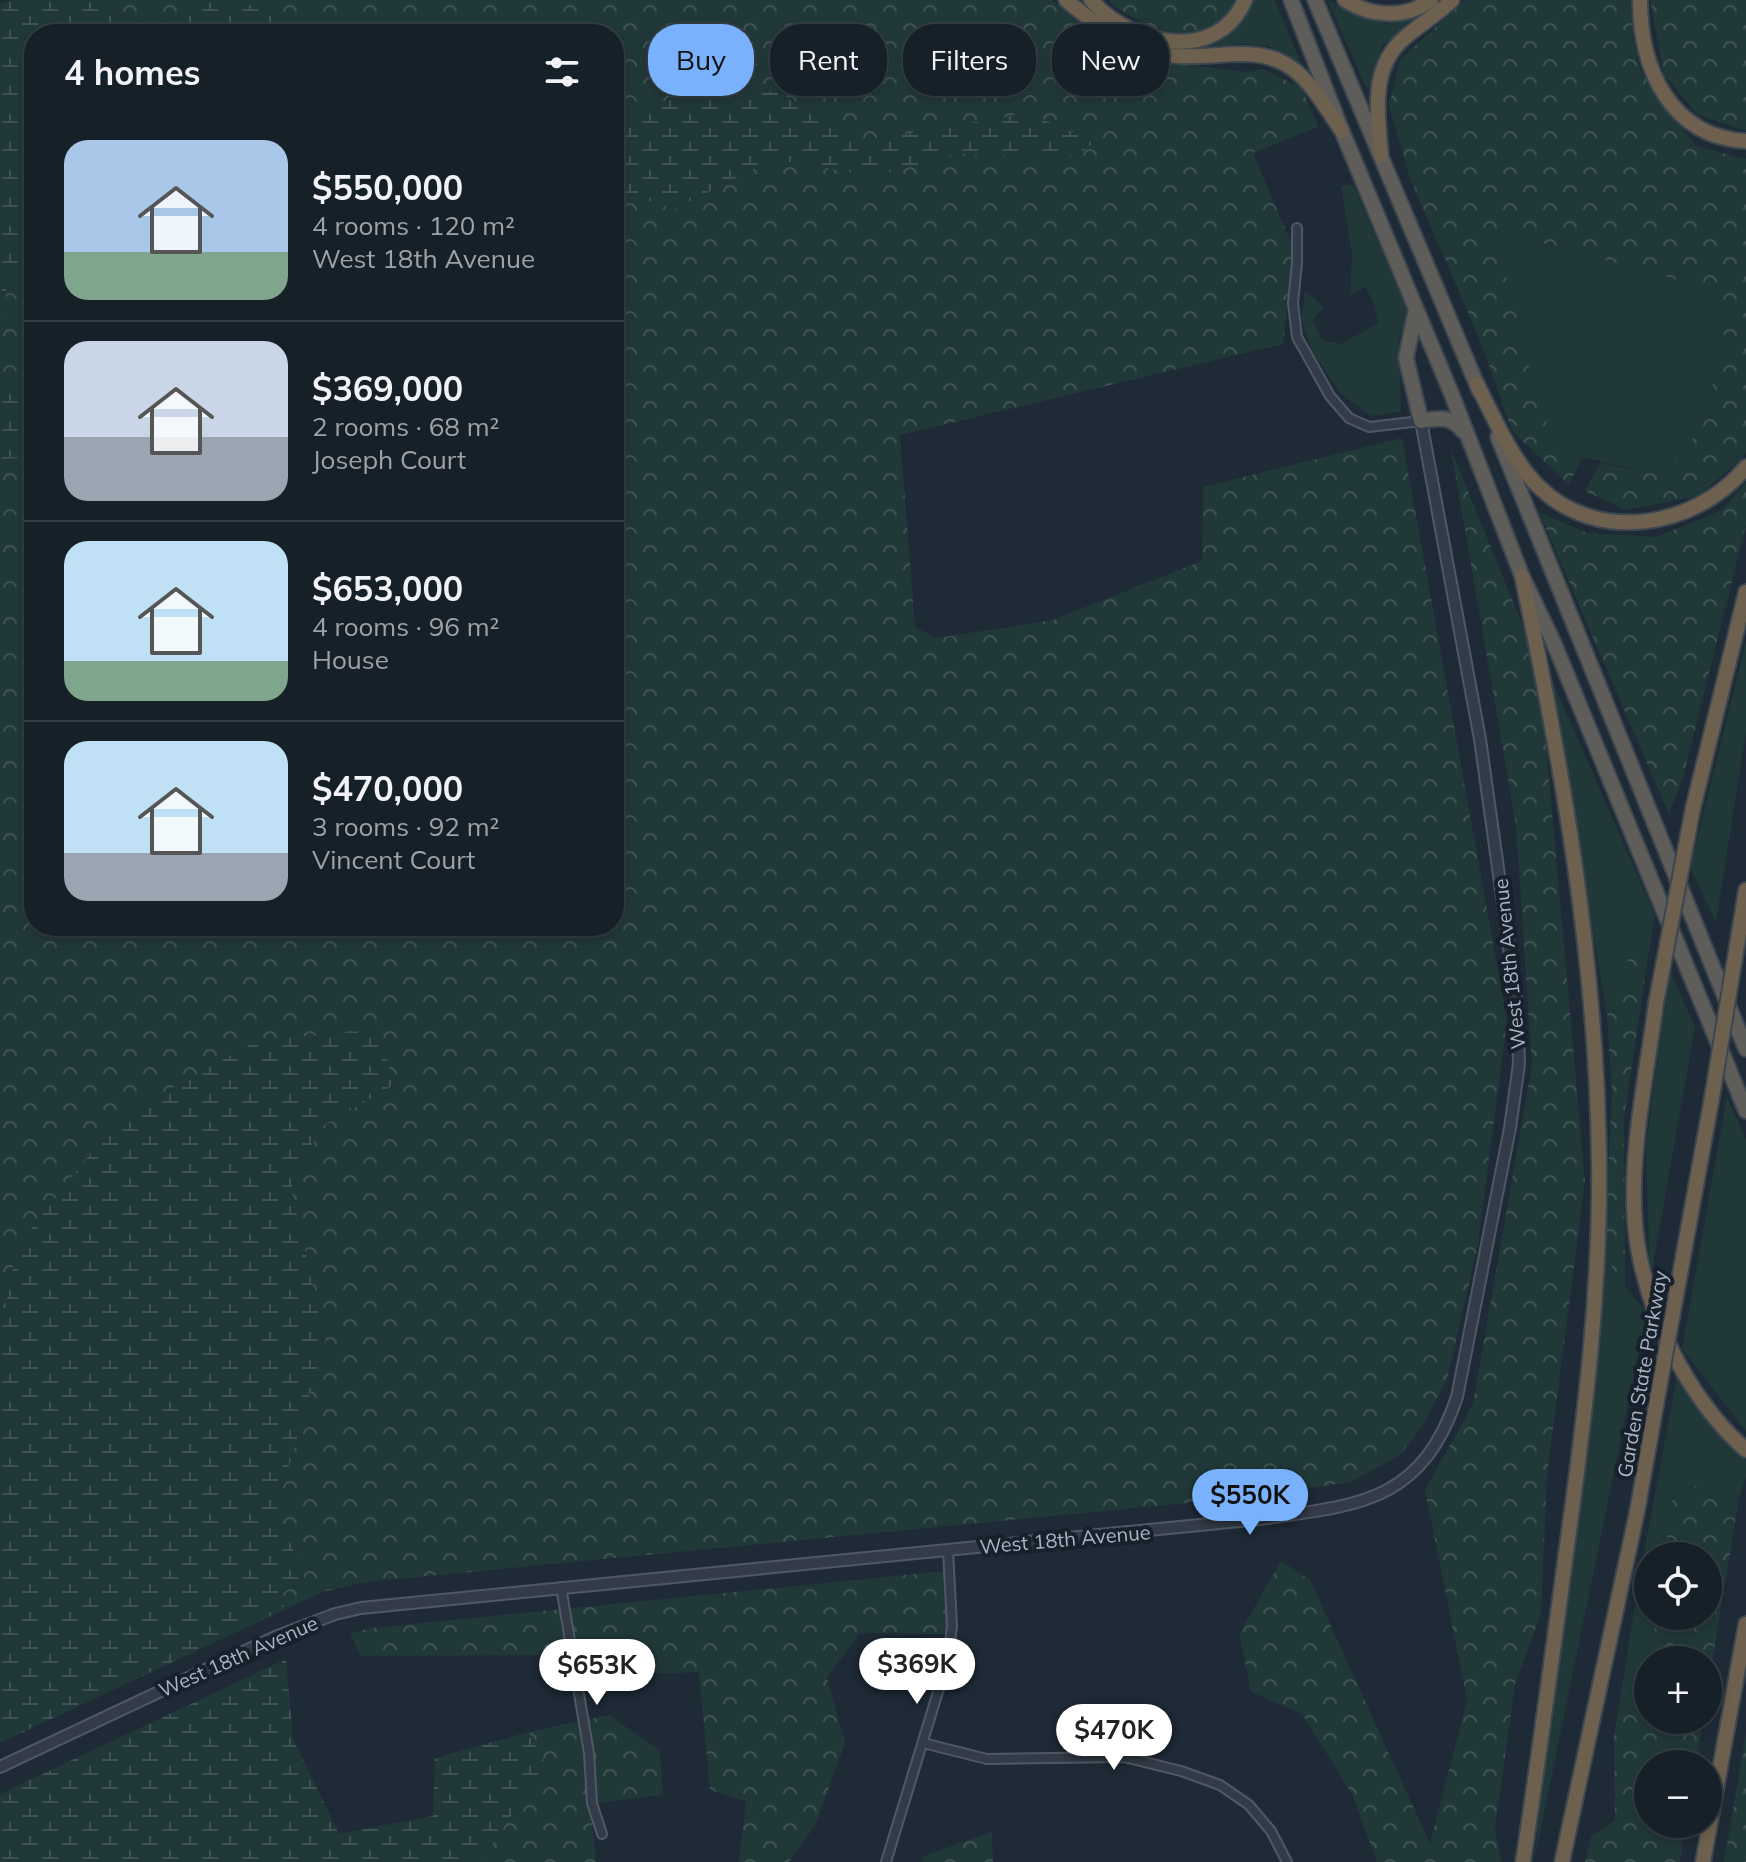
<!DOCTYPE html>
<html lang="en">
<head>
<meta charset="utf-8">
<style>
	body { margin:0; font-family:Mulish,sans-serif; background:#1f2830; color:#f1f3f6; height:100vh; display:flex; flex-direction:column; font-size:30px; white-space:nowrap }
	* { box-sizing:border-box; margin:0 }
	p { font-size:26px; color:#9ea3a8 }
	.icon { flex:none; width:44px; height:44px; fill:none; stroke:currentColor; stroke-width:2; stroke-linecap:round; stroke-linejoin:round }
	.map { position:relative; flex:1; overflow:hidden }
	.panel { position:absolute; left:24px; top:24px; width:600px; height:912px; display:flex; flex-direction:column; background:#162028; border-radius:32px; box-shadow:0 4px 12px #0003,0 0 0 2px #353e45 }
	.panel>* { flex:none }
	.guide { position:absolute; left:648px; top:24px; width:760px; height:72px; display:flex; gap:16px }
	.tools { position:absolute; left:1634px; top:1542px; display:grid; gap:16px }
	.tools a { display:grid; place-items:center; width:88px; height:88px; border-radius:50%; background:#162028; box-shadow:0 4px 12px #0003,0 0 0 2px #353e45; font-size:40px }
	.price { position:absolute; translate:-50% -68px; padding:0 18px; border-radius:28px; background:#fff; color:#222; font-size:26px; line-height:52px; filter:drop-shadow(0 2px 4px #0008) }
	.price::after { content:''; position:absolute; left:50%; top:48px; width:24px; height:18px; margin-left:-12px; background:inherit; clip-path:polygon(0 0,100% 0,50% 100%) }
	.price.active { background:#79b1fc; color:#111 }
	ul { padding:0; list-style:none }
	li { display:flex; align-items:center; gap:24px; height:200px; padding:0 40px }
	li+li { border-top:2px solid #353e45 }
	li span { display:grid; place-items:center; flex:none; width:224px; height:160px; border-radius:24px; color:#555 }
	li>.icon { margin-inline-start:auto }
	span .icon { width:96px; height:96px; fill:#fffc; stroke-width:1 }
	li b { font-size:34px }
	h2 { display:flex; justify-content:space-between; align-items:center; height:96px; padding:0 40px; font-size:34px }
	.pill { padding:0 28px; border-radius:32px; background:#162028; box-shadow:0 4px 12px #0003,0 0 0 2px #353e45; font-size:28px; line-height:72px }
	.pill.active { background:#79b1fc; color:#111 }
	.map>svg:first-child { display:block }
	.grass { fill:#213839 }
	.forest { fill:url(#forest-crowns) }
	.wetland { fill:url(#wetland-marsh) }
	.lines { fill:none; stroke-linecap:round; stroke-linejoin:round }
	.minor-casing { stroke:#4f5965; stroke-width:12 }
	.tertiary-casing { stroke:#4f5965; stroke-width:14 }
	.trunk-casing { stroke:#3c4651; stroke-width:18 }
	.motorway-casing { stroke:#3c4651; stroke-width:18 }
	.minor { stroke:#323b47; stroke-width:8 }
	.tertiary { stroke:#323b47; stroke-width:10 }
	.trunk { stroke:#5e5d5a; stroke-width:14 }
	.motorway { stroke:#6d604e; stroke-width:14 }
	.motorway-bridge-casing { stroke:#3c4651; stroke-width:18; stroke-linecap:butt }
	.motorway-bridge { stroke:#6d604e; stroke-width:14 }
	.labels { text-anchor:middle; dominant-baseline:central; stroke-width:8; stroke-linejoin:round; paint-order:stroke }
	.street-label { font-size:20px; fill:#abb6c4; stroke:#17202b }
</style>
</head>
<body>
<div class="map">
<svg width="1746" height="1862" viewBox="0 0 1746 1862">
	<defs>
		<pattern id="forest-crowns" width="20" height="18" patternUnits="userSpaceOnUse" patternTransform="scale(2)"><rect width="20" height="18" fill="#213839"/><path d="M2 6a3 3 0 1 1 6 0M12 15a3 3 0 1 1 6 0" fill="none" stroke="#3f5354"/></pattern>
		<pattern id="wetland-marsh" width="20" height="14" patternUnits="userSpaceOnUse" patternTransform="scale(2)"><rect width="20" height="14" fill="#213839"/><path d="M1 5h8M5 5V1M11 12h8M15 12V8" fill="none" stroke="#3f5354"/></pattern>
	</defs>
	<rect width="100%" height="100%" fill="#1e2a36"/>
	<!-- grass -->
	<g class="grass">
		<path d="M1255 0H1275L1303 68 1269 46 1242 44 1198 47 1235 27Z"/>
		<path d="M1327 0 1355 14 1386 24 1421 15 1382 46 1368 91Z"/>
		<path d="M1353 184 1410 317 1399 339 1401 412 1371 416 1340 393 1312 351 1301 319 1305 291 1324 307 1313 320 1322 340 1341 344 1378 323 1374 303 1365 287 1350 295 1352 254 1341 186Z"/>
		<path d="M1493 230 1711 289 1727 345 1686 457 1648 473 1582 457 1553 442 1530 369Z"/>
		<path d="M1746 642V732L1716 923 1690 867Z"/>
		<path d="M1551 678 1655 915 1647 963 1638 935 1607 1016Z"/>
		<path d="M1669 969 1695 1027 1650 1282 1646 1147Z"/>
		<path d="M1727 1096 1746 1140V1431L1682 1349Z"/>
		<path d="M1604 1254 1625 1287 1647 1312 1534 1862Z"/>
		<path d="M1677 1376 1723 1440 1746 1460V1477L1739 1498 1689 1485 1671 1502 1665 1556H1648V1616H1659L1614 1736 1640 1574Z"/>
	</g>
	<!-- forest -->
	<g class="forest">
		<path d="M87 0H217L152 26Z"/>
		<path d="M234 0H1052L1103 43 1158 62 1249 72 1263 69 1302 88 1318 127 1253 153 1294 250 1283 344 900 435 915 627 937 638 1053 620 1202 561 1203 487 1402 438 1507 1020 1478 1244 1447 1380 1423 1425 1401 1454 1351 1482 1240 1498 366 1582 322 1592 284 1610 283 1593 304 1578 277 1508 325 1341 291 1189 320 1127 392 1086 17 1247 5 1311 0 1313V459L34 457V926H614V190L675 209 773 159 873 176 962 154 1076 157 1095 142 1028 113 859 142 779 92 696 87 614 125V34H289L278 13Z"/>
		<path d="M1107 0H1237C1204 54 1147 32 1107 0Z"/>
		<path d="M1465 0H1631L1633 40 1642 74 1696 146 1746 159V452L1743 458 1698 496 1626 510 1585 491 1600 463 1648 473 1686 457 1727 345 1711 289 1494 230 1530 369 1553 442 1582 457 1569 485 1512 431 1481 343 1410 178 1389 105 1400 60Z"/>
		<path d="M1650 0H1746V131L1698 115 1664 75Z"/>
		<path d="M34 265V392L19 391 0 372V343L7 281Z"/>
		<path d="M1451 449 1539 666 1585 1181 1547 1475 1541 1614 1515 1684 1495 1829 1501 1862H1377L1352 1794 1302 1714 1251 1692 1239 1634 1281 1561 1310 1580 1430 1844 1467 1700 1425 1490 1473 1404 1532 1064 1516 825Z"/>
		<path d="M1746 482V525L1684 774 1669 814 1539 512 1587 533 1656 537 1722 510Z"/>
		<path d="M1638 933 1647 963 1624 1119 1625 1287 1604 1254 1612 1091 1607 1016Z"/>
		<path d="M1689 1485 1739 1498 1708 1688V1660H1648V1720H1703L1696 1764H1648V1824H1686L1680 1862H1585L1591 1837 1615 1820 1614 1736 1659 1616H1708V1556H1665L1671 1502Z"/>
		<path d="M945 1571 950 1634 859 1633 827 1678 845 1743 816 1824 789 1862H739L746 1801 710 1790 699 1672 556 1678 555 1655 361 1656 350 1633 372 1628Z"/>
		<path d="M609 1715 660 1751 663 1795 590 1804 596 1862H480L545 1765 529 1732Z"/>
		<path d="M1746 1733V1862H1724Z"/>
		<path d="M992 1832 993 1862H923L921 1857Z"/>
	</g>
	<!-- wetland -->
	<g class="wetland">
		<path d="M11 0H87L152 26 217 0H234L278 13 289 34H34V265L7 281 0 343V4Z"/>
		<path d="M696 87 779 92 859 142 1028 113 1095 142 1076 157 962 154 873 176 773 159 675 209 614 190V125Z"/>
		<path d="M0 372 19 391 34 392V457L0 459Z"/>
		<path d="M382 1029 392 1086 320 1127 291 1189 325 1341 277 1508 304 1578 283 1593 284 1610 0 1743V1314L5 1310 17 1247 118 1118 257 1041Z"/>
		<path d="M286 1659 293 1739 339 1834 433 1816 435 1758 529 1732 546 1765 480 1862H0V1794Z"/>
	</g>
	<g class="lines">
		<!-- minor casing -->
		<g class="minor-casing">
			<g id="minor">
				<path d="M1297 228V263L1293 303 1297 337 1330 396 1349 418 1369 427 1421 421"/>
				<path d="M561 1587 589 1753 592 1803 602 1834"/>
				<path d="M923 1743 987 1759 1124 1757 1181 1771 1220 1785 1249 1805 1271 1831 1287 1862"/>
				<path d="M886 1862 948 1659 952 1626 948 1550"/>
			</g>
		</g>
		<!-- tertiary casing -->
		<g class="tertiary-casing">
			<path id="tertiary" d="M0 1767 275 1637 335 1614 361 1608 1260 1519C1359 1505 1421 1503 1457 1397L1510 1128 1519 1064 1517 1004 1480 739 1421 421"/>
		</g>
		<!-- trunk casing -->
		<g class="trunk-casing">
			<g id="trunk">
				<path d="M1291 0 1342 131 1452 395 1522 576 1553 641 1746 1111"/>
				<path d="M1315 0 1480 392"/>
				<path d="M1416 309 1406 358 1421 421C1438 418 1451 415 1463 431"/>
				<path d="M1498 437 1746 1049"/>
			</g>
		</g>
		<!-- motorway casing -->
		<g class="motorway-casing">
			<g id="motorway">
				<path d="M1066 0C1097 26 1126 48 1167 55 1209 62 1256 41 1293 69 1314 85 1327 110 1342 131"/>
				<path d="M1091 0C1129 44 1216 66 1245 0"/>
				<path d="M1345 0C1371 17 1406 19 1431 0"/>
				<path d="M1640 0C1640 68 1670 137 1746 141"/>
				<path d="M1381 155C1378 118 1370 73 1399 43 1415 27 1436 16 1452 0"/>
				<path d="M1477 384C1494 418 1511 458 1537 485 1596 545 1696 528 1746 467"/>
				<path d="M1522 576C1563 770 1596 958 1599 1156 1601 1287 1585 1416 1567 1546 1553 1651 1539 1757 1523 1862"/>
				<path d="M1693 808 1746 592"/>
				<path d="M1741 921 1746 890"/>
				<path d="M1656 1003C1647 1074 1629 1153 1635 1224 1639 1270 1653 1312 1673 1353 1692 1390 1714 1422 1746 1450"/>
				<path d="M1676 1296 1712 1097"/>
				<path d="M1562 1862 1637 1512 1662 1372"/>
				<path d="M1703 1862 1746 1624"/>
			</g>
		</g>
		<!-- minor -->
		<use href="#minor" class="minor"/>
		<!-- tertiary -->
		<use href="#tertiary" class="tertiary"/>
		<!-- trunk -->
		<use href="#trunk" class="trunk"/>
		<!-- motorway -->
		<use href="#motorway" class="motorway"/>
		<!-- motorway-bridge casing -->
		<g class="motorway-bridge-casing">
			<g id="motorway-bridge">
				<path d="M1656 1003 1693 808"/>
				<path d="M1712 1097 1741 921"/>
				<path d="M1662 1372 1676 1296"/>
			</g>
		</g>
		<!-- motorway-bridge -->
		<use href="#motorway-bridge" class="motorway-bridge"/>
	</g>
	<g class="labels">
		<!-- street labels -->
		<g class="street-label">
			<text transform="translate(1509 964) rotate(-96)">West 18th Avenue</text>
			<text transform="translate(1642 1374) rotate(-80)">Garden State Parkway</text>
			<text transform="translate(1065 1539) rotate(-5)">West 18th Avenue</text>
			<text transform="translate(238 1656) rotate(-24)">West 18th Avenue</text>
		</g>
	</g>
</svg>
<div class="tools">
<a><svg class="icon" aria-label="locate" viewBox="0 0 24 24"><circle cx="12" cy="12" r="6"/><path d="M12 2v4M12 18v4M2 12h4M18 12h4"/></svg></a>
<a>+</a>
<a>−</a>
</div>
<b class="price active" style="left:1250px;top:1537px">$550K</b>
<b class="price" style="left:917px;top:1706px">$369K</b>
<b class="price" style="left:597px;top:1707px">$653K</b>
<b class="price" style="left:1114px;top:1772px">$470K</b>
<div class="guide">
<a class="pill active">Buy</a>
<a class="pill">Rent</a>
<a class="pill">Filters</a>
<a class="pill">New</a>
</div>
<section class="panel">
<h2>4 homes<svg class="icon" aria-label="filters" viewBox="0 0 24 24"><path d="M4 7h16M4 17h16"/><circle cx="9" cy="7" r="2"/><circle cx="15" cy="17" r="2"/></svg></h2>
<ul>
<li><span style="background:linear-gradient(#a9c7e8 70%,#7fa58c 0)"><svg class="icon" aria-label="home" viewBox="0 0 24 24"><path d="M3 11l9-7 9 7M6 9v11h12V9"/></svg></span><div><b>$550,000</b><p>4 rooms · 120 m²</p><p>West 18th Avenue</p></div></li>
<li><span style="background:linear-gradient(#c9d6e8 60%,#9aa5b1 0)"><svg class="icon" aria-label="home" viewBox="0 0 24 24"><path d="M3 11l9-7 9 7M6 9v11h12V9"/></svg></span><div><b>$369,000</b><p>2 rooms · 68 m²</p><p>Joseph Court</p></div></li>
<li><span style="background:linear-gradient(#bfe0f5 75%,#7fa58c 0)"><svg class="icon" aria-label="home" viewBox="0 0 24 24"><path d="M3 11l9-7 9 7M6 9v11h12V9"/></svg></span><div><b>$653,000</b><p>4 rooms · 96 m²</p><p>House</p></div></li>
<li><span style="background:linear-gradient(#bfe0f5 70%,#9aa5b1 0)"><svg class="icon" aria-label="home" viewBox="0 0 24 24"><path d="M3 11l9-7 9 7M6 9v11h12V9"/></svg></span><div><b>$470,000</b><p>3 rooms · 92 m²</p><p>Vincent Court</p></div></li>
</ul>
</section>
</div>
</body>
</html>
